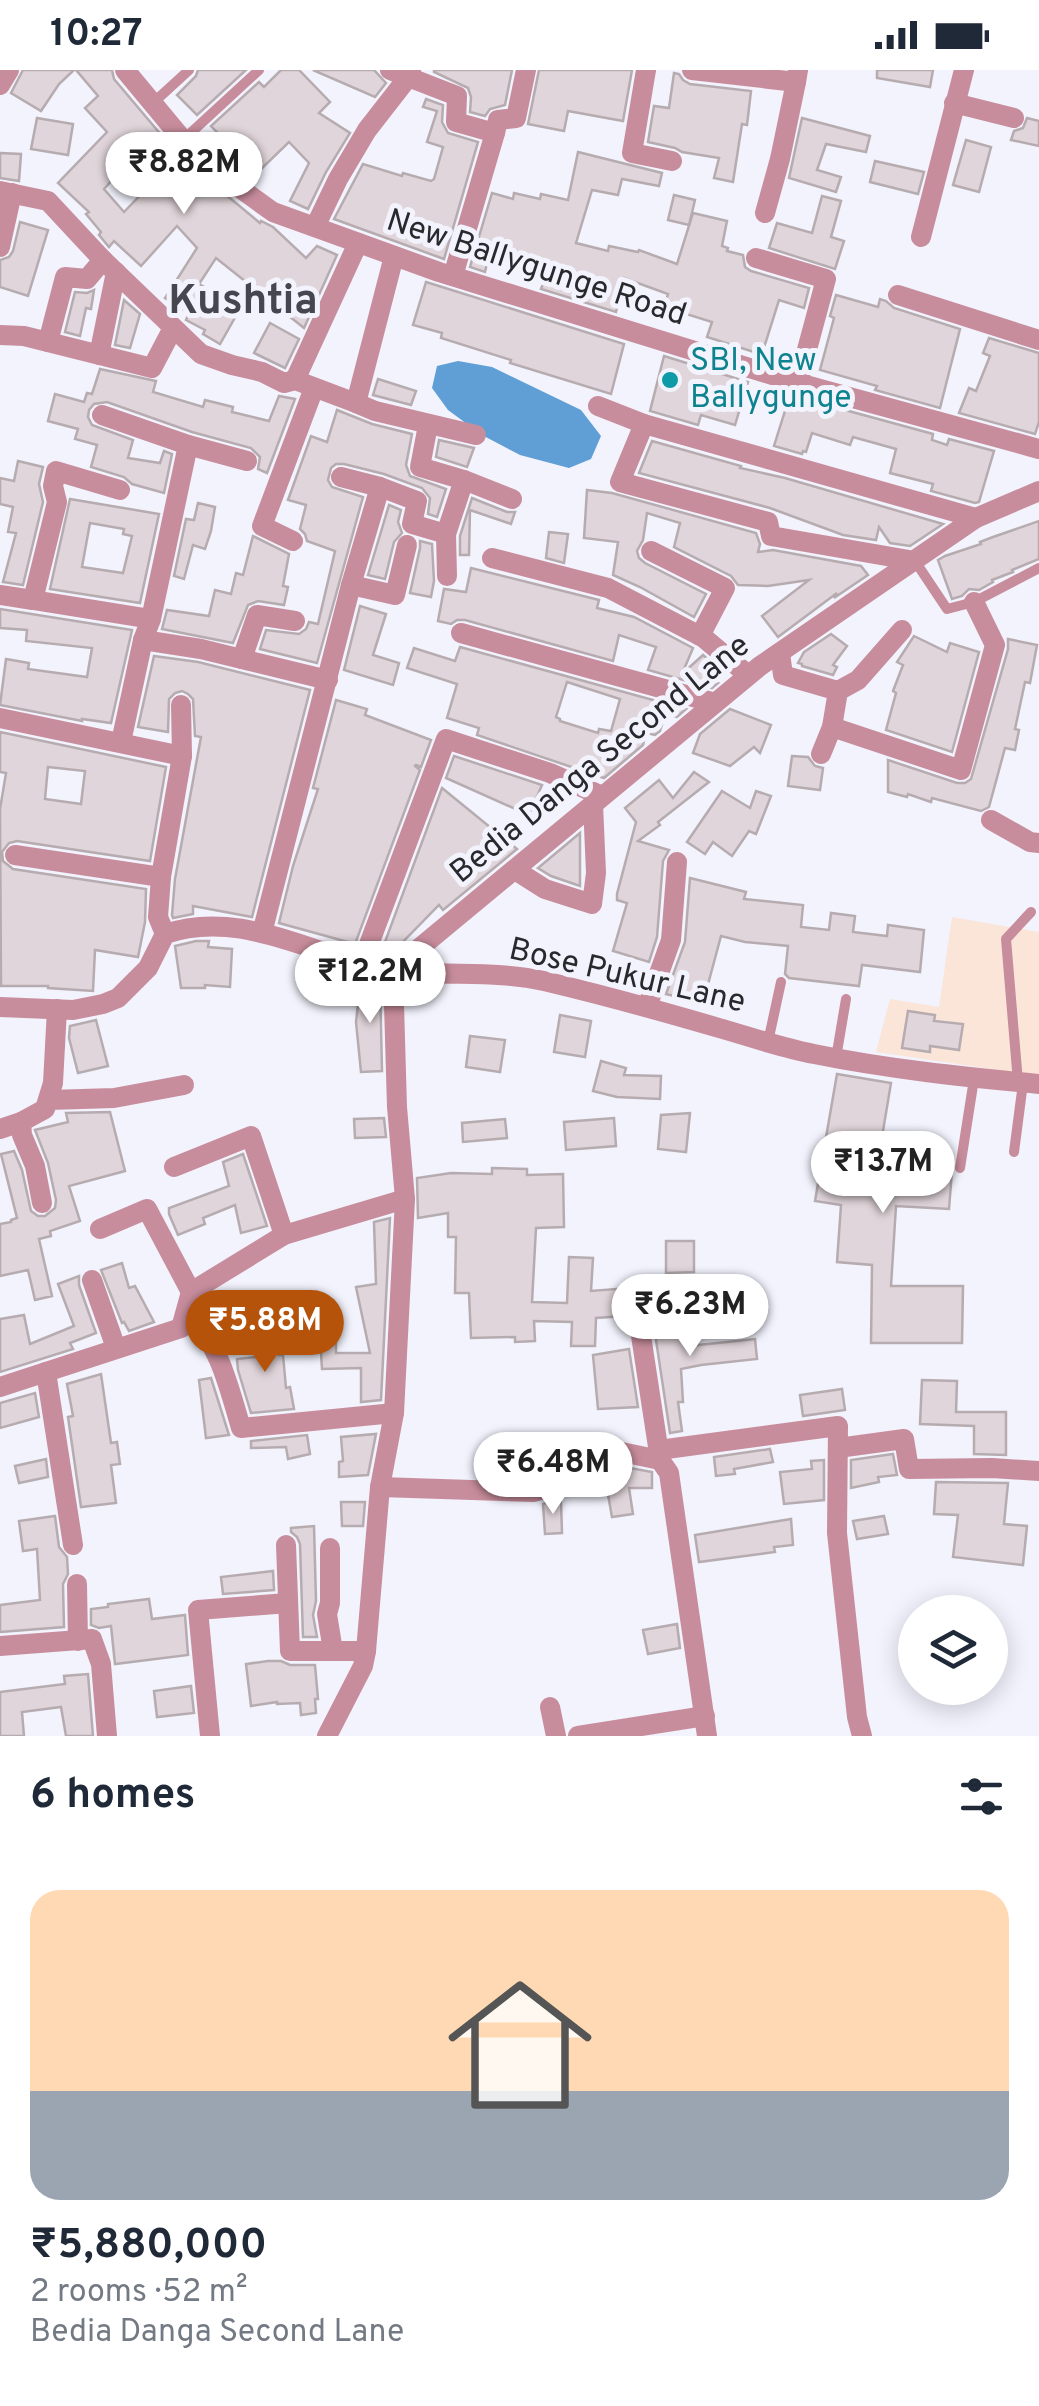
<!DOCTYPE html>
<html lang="en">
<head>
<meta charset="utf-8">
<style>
	body { margin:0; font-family:Overpass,sans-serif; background:#f6f6f7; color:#1f2937; height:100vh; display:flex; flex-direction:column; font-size:38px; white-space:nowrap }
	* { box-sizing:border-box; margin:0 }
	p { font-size:32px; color:#747a83 }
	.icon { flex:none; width:55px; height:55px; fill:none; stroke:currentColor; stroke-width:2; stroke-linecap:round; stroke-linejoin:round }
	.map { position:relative; height:1666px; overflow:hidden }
	.details { display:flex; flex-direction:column; background:#fff; flex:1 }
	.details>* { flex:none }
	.controls { position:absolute; left:898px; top:1525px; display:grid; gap:20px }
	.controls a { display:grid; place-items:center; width:110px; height:110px; border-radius:50%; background:#fff; box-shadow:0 5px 25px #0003; font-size:50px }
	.price { position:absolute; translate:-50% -85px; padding:0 22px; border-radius:35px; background:#fff; color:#222; font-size:32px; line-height:65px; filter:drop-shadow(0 2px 5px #0008) }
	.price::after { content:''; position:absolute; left:50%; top:60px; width:30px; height:22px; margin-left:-15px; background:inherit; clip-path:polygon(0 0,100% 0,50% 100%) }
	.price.active { background:#b45309; color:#fff }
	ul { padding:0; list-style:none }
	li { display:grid; align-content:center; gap:20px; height:530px; padding:0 30px }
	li+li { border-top:2px solid #e0e1e3 }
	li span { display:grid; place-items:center; height:310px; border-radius:30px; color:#555 }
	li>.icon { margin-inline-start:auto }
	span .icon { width:180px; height:180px; fill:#fffc; stroke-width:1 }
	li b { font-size:42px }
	h2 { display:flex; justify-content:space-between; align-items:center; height:120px; padding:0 30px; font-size:42px }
	.status { display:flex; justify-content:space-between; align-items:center; height:70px; padding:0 50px; background:#fff; direction:ltr }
	.status svg { height:28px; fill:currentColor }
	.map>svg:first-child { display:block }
	.industrial { fill:#fbe5d8 }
	.water { fill:#609ed6 }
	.building { fill:#e0d5da; stroke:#b6acb0; stroke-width:2.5; fill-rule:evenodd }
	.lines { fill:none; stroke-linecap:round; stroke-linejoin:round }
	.service { stroke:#c88d9c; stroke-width:10 }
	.minor { stroke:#c88d9c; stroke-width:20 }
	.culture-dot { fill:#0f9aa8; stroke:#f2f3fd; stroke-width:4 }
	.labels { text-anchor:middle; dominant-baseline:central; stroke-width:10; stroke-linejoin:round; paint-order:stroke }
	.street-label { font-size:32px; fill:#29292d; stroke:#f2f3fd }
	.culture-label { font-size:32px; fill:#0d838f; stroke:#f2f3fd; text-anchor:start }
	.district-label { font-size:42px; font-weight:bold; fill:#45464e; stroke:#f2f3fd }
</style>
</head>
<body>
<div class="status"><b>10:27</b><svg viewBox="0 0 49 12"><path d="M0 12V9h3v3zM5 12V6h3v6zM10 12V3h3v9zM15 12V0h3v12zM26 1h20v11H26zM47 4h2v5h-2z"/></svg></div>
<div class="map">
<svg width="1039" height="1666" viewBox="0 0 1039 1666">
	<rect width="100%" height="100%" fill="#f2f3fd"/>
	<!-- industrial -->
	<path class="industrial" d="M952 847 1039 862V1006L876 982 890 929 939 937Z"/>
	<!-- water -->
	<path class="water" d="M458 291 492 297 581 340 601 366 591 389 569 398 520 385 482 365 448 340 432 318 437 296Z"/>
	<!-- building -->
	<g class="building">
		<path d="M23 0H74L59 14 41 41 11 23Z"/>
		<path d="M76 0H112L114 9 190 99 231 129 260 153 261 151 273 157 306 188 317 176 337 185 304 258 216 188 199 214 241 237 220 274 203 264 205 260 186 250 189 243 165 228 197 178 177 156 141 196 114 171 109 177 99 165 101 162 86 144 89 142 58 113 107 62 85 38 98 26ZM127 94 149 116 124 142 104 119Z"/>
		<path d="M198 0H246L197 45 177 25 196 6Z"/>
		<path d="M281 0H299L330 32 319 43 350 63 326 102 308 139 290 131 309 93 289 72 257 103 211 56 259 12 264 17Z"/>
		<path d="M313 0H374L386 13 375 27Z"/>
		<path d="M434 0H512L505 35 490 39 485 46 470 42 471 27 468 18 434 2Z"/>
		<path d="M539 0H632L623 51 568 41 564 61 528 54Z"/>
		<path d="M877 0H933L930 17 877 8Z"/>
		<path d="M674 3 679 4 683 10 690 14 751 21 747 55 742 54 733 112 714 108 719 88 682 82 675 78 648 72 654 36 669 38Z"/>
		<path d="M426 29 443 35 442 52 448 63 478 72 444 189 334 149 363 94 402 106 403 103 431 111 434 109 443 77 427 72 437 41 423 37Z"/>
		<path d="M37 48 73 54 68 85 31 79Z"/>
		<path d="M802 48 870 66 866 82 826 74 817 100 841 107 836 122 789 108Z"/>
		<path d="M1027 48 1039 51V76L1011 70 1014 61 1023 58Z"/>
		<path d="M966 70 991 77 979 122 953 115Z"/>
		<path d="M578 82 662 103 659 116 622 109 618 125 592 120 576 173 608 181 609 176 638 182 639 180 677 194 693 143 727 151 722 176 728 178 727 181 743 185 745 197 751 201 809 218 804 238 779 230 762 284 757 283 707 267 712 252 664 237 668 224 624 208 616 242 541 219 546 206 521 200 523 194 489 185 485 202 470 197 492 123 513 129 514 123 540 129 541 124 568 130Z"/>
		<path d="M0 83 21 84 19 111 0 108Z"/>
		<path d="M875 91 924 102 918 124 870 112Z"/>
		<path d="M674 125 695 130 689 155 668 150Z"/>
		<path d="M822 126 841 131 831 167 844 171 835 199 769 178 777 153 812 163Z"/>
		<path d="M20 152 48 160 28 226 0 217V190L9 187 13 181Z"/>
		<path d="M426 212 624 274 611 324 510 293 511 290 441 268 442 263 413 255Z"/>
		<path d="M94 220 91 239 86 238 80 266 65 262 75 222 87 223Z"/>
		<path d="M836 225 878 237 880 229 886 231 894 238 960 259 940 338 875 320 877 316 820 300 834 248 830 246Z"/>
		<path d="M124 230 140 244 130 278 115 275Z"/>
		<path d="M270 253 299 269 285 298 254 283Z"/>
		<path d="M989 268 1039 283V352L1035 364 959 343 969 318 976 321 990 286 983 283Z"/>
		<path d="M664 286 748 312 735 355 701 345 698 355 650 341Z"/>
		<path d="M100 299 156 311 153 322 203 337 205 330 233 337 232 342 269 351 279 326 295 329 267 403 258 399 260 387 251 378 192 362 107 332 94 334 89 340 88 347 92 355 133 370 128 388 160 393 164 381 172 384 164 423 132 414 124 407 91 397 97 375 75 369 78 359 48 351 55 324 84 332 87 323 92 324Z"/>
		<path d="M378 309 416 321 411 335 373 325Z"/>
		<path d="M790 325 933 364 932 370 947 375 949 369 994 381 979 432 975 433 931 421 933 414 890 403 896 379 853 367 850 375 812 363 806 382 803 381 802 384 774 376Z"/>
		<path d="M337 340 372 354 412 364 406 395 410 406 446 419 437 447 428 444 430 428 422 418 384 404 344 394H336L331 398 328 410 332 417 363 427 317 593 260 579 266 560 299 564 306 559 309 552 318 554 335 481 307 471 305 464 300 459 306 435 288 430 311 366 327 372Z"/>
		<path d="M439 370 474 378 467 397 436 387Z"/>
		<path d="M652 371 741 396 740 398 785 408 943 454 910 476 890 473 879 457 876 470 843 465 770 438 639 403Z"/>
		<path d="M18 391 43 397 39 414 43 432 23 515 3 512 16 463 8 462 13 437 0 434V408L14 411Z"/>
		<path d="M587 420 612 423 756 463 760 474 758 482 773 480 861 496 868 505 834 528 837 523 778 567 762 546 809 510 768 516 738 515 731 506 674 477 680 453 647 443 643 470 637 481 639 488 645 493 706 524 694 547 640 517 613 505 618 472 584 468Z"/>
		<path d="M472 428 507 442H515L511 454 470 440 469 485H460V466Z"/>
		<path d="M70 429 159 444 140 533 50 519ZM90 453 124 459 123 464 132 466 123 503 82 497Z"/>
		<path d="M198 433 215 437 211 461 205 479 193 475 184 509 174 506 186 449 194 450Z"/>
		<path d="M389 435 401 440 398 452 402 463 394 472 385 509 368 505Z"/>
		<path d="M1039 451V489L1012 500 1013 502 992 510 993 512 979 520 969 519 962 526 952 529 938 490 945 486 981 474 980 472 993 467Z"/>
		<path d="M549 462 568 464 564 493 546 488Z"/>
		<path d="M253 466 289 484 283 516 288 517 284 535 258 531 248 535 233 573 162 559 167 540 209 546 215 520 231 524 236 503 243 505Z"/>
		<path d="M420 471 432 474 434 511 431 527 410 523 420 478Z"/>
		<path d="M471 498 599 530 597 538 634 547 693 578 682 604 703 585 718 598 712 610 718 613 712 618 648 600 656 577 619 565 613 591 465 550H457L451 554 438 551 444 519 466 522Z"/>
		<path d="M360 536 386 544 373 585 399 593 393 615 344 600Z"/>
		<path d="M0 539 132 560 111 653 82 649V651L0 635 6 589 29 593 28 599 87 607 92 578 26 571 27 560 0 558Z"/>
		<path d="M831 564 847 576 833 595 837 597 833 605 802 596V594L798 593 804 582Z"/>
		<path d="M914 566 947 582 950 573 979 582 952 682 886 660 896 623 893 621 903 595 897 592Z"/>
		<path d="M1008 569 1037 575 1030 613 1025 612 1015 659 1019 660 1015 680 1005 678 989 737 981 741 932 728 931 732 908 724 907 727 888 722V690L957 713H965L971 709 1008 579Z"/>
		<path d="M460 577 686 639 677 647 665 644 660 661 655 665 646 663 643 675 604 708 477 665 479 658 447 648 457 614 407 598 414 578 455 591ZM567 612 620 629 611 661 599 659 598 663 560 651V649L556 647Z"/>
		<path d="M154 586 198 592 310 620 252 847 193 836V844L173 848 172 845 175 809 201 667 195 666 193 629 188 624 182 621 175 623 169 629 168 662 138 657Z"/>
		<path d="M336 630 367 639 365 645 431 670 421 697 416 695 415 696 420 700 355 874 279 853 293 796 318 719 313 718Z"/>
		<path d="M730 639 771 655 760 683 754 677 730 696 693 683 700 664Z"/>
		<path d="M0 662 166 697 150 791 17 771 9 773 2 782 3 791 13 799 146 819 145 852 138 887 95 880 93 921 48 918V916H1L0 739 6 703 0 702ZM48 697 85 701 81 734 45 729Z"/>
		<path d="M454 686 542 715 529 745 446 708Z"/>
		<path d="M792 686 808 687 815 696 823 698 820 720 788 716Z"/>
		<path d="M694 702 709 712 658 752 660 755 638 771 669 780 663 791 657 867 649 892 613 881 627 833 617 830V824L636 752 625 738 659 710 673 728Z"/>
		<path d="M442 718 517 779 443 840 439 835 391 884 382 880Z"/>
		<path d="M722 721 750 738 756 721 771 726 756 764 749 761 732 786 713 772 705 784 687 772Z"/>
		<path d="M580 763V816L551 806 538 798Z"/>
		<path d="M690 808 746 822 744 829 803 835 801 857 829 860 831 843 855 846 853 862 887 866 888 855 924 860 920 902 862 895 859 916 789 908 785 904 788 876 745 872 721 866 703 933 666 924 685 872Z"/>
		<path d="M196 871H209L208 877 232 879 230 917 205 915V918H181L175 876Z"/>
		<path d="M361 908 380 911 382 1001 361 1002 356 952Z"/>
		<path d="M908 941 935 945 934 951 963 954 959 980 930 976V982L902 978Z"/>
		<path d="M560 945 591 951 585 987 554 982Z"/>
		<path d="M96 950 108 996 78 1003 69 968 70 956Z"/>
		<path d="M470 966 505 970 500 1002 466 997Z"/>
		<path d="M601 991 626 998 624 1005 661 1006 660 1029 617 1027 593 1021Z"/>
		<path d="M837 1004 891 1013 877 1097 952 1101 949 1139 896 1136 891 1216H963L962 1273H871L872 1195 837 1192 841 1135 815 1131Z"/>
		<path d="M110 1042 125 1101 69 1116 80 1151 50 1161 51 1166 39 1169 52 1226 35 1230 28 1200 0 1206V1154L11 1152V1150L17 1148 1 1084 14 1081 22 1100 31 1141 38 1146H45L55 1138 56 1130 48 1093 35 1060 68 1052 66 1043Z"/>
		<path d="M690 1043 686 1082 658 1079 661 1045Z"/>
		<path d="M384 1048 386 1067 355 1068 354 1049Z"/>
		<path d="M614 1048 616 1076 566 1080 564 1052Z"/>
		<path d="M505 1049 507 1068 463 1072 462 1053Z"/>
		<path d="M243 1084 267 1156 241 1163 235 1135 203 1148 205 1154 178 1165 169 1144V1138L229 1116 223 1092Z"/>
		<path d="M492 1098 527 1099V1105L563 1104 564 1157 536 1158 532 1232 567 1233 569 1187 593 1188 591 1221 628 1218V1222L623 1229 624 1246 596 1248 595 1276H571L572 1252 534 1251 535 1271 515 1272V1267L471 1268 469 1223H455L456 1167H448V1143L418 1148 417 1108 451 1103 492 1104Z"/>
		<path d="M390 1148 381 1330 361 1332V1298L322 1299 320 1267 336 1266V1283H370L356 1217 376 1214 374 1152Z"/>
		<path d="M666 1171H694V1202L666 1203Z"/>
		<path d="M122 1193 129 1218 135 1216 154 1252 129 1261 124 1252 122 1253 101 1200Z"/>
		<path d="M79 1206V1215L96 1263 70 1273 73 1279 0 1302V1249L24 1245 30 1274 74 1256 58 1214Z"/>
		<path d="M211 1226 247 1227V1244H210Z"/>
		<path d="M690 1248 691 1271 698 1270V1275L755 1269 757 1289 701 1295 681 1299 683 1332H678L682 1361 670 1363 653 1250Z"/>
		<path d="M276 1256 279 1285H283L286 1318 290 1317 294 1339 251 1343 238 1300 237 1289 256 1287 254 1257Z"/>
		<path d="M629 1279 638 1337 598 1339 593 1285Z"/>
		<path d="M101 1304 111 1373 117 1372 120 1394 111 1395 116 1433 81 1437 68 1347 73 1346 67 1314Z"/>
		<path d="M211 1308 229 1365 206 1368 199 1310Z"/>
		<path d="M922 1310 957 1311 956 1342H1006V1385L974 1384V1356L920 1354Z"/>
		<path d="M842 1319 845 1340 803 1346 800 1325Z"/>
		<path d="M35 1323 39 1347 0 1358V1333Z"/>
		<path d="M376 1364 368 1405 339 1407V1392L343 1391 341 1367Z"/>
		<path d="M307 1365 310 1384 288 1389 286 1377 251 1378V1371Z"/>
		<path d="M770 1379 773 1392 734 1399 735 1404 716 1406 714 1387Z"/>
		<path d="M893 1384 897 1405 878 1407 879 1412 851 1418V1390Z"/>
		<path d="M46 1389 48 1407 19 1413 15 1396Z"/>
		<path d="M824 1390V1430L784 1434 780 1402 812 1399 811 1391Z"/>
		<path d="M630 1398 652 1402V1418H629L633 1444 612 1447 604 1402Z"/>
		<path d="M936 1412 1008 1413 1004 1454 1027 1456 1023 1495 953 1487 958 1445 934 1444Z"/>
		<path d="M551 1431H561L562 1463 545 1464 543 1434Z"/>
		<path d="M341 1432H365L363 1456H342Z"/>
		<path d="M55 1446 59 1477 67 1487 68 1504 63 1514 64 1557 0 1562V1535L40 1530 37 1479 23 1481 19 1451Z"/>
		<path d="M884 1446 888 1464 857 1469 853 1451Z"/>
		<path d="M791 1449 793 1475 774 1477 775 1482 699 1492 695 1465Z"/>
		<path d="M314 1456 316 1531 313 1545 317 1567H303L300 1474 297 1467 291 1462V1458Z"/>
		<path d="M273 1501 274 1520 223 1524 221 1507Z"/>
		<path d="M149 1529 152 1549 185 1545 188 1585 115 1594 111 1556 99 1558 91 1555V1539L108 1537V1534Z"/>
		<path d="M677 1554 680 1578 648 1584 643 1560Z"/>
		<path d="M268 1591H281L290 1595H315L318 1629H315L316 1643 301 1645 300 1633 277 1634V1632L251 1636 246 1594Z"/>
		<path d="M88 1604 93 1666H66L61 1637 22 1642 24 1666H0V1622L65 1614 64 1606Z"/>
		<path d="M191 1616 194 1643 157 1647 154 1621Z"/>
	</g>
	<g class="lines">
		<!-- service -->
		<g class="service">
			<path d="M153 33 189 0"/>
			<path d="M183 70 259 0"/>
			<path d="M915 491 947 539 974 532 1039 498"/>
			<path d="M768 972 781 912"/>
			<path d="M836 988 846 929"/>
			<path d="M1018 1012 1006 869 1031 842"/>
			<path d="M1014 1082 1023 1013"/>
			<path d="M960 1098 974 1009"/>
		</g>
		<!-- minor -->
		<g class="minor">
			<path d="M125 0 198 88 273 142 439 202 798 313 1039 379"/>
			<path d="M390 0 457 26 456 52 495 63 453 206"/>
			<path d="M646 0 632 83 672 91"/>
			<path d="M692 0 796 12 798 0"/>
			<path d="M0 15 9 0"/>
			<path d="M954 33 1014 48"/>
			<path d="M495 63 498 50 516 48 526 0"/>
			<path d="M0 121 48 131 103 190 201 284 232 295 262 302 284 313 295 310 356 333 394 186"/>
			<path d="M765 143 780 89 796 12"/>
			<path d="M315 157 338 109 367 60 409 6 411 0"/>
			<path d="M921 167 964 0"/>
			<path d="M0 177 12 123"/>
			<path d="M756 188 826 209 798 313"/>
			<path d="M898 225 1039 270"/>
			<path d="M0 265 24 266 152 298 173 258"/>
			<path d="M48 272 65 207 87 209 103 190"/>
			<path d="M99 285 116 202"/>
			<path d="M295 310 358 173"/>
			<path d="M356 333 375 341 476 365"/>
			<path d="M598 336 644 354 976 448"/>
			<path d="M102 345 188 375 247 391"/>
			<path d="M644 354 620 412 768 452 771 466 915 491"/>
			<path d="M428 355 420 397 464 410"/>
			<path d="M341 407 380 417 417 431 412 454 446 464 447 506"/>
			<path d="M120 420 56 401 53 416 57 432 33 530 151 549 143 570 121 672"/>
			<path d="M446 464 464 410 512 429"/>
			<path d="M293 471 262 456 314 318"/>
			<path d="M651 481 725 518 700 566"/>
			<path d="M492 488 608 518 704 568 748 605"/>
			<path d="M351 515 395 525 407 475"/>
			<path d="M0 525 33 530"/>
			<path d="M151 549 188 375"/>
			<path d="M461 563 715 633"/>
			<path d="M143 570 201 579 328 610"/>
			<path d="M780 583 783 605 838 621 832 657 821 684"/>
			<path d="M242 589 257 545 295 551"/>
			<path d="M838 621 858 610 902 560"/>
			<path d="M0 648 182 686"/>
			<path d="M832 657 961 700 995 575 974 532"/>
			<path d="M991 750 1030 772 1039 773"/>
			<path d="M15 785 161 807"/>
			<path d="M515 800 545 819 592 834 596 803 593 734"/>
			<path d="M262 863 351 515 380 417"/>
			<path d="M165 864 158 847 161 807 182 686 181 635"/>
			<path d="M362 893 446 669 550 703 602 726"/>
			<path d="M0 937 73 940 103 934 118 928 148 898 165 864C243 837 317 889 393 900 443 907 494 900 544 911 603 925 661 941 719 958 751 967 782 978 814 984 888 999 964 1007 1039 1014"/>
			<path d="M647 937 671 870 677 792"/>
			<path d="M49 1030 114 1028 184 1015"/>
			<path d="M21 1052 22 1065 35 1096 42 1133"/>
			<path d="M0 1059 21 1052 45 1039 53 1013 57 939"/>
			<path d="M174 1097 251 1066 284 1165"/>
			<path d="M100 1159 147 1139 191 1222"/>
			<path d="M92 1210 116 1278"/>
			<path d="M636 1233 660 1390"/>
			<path d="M187 1239C220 1278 227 1310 241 1358L394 1343"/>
			<path d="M46 1302 73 1475"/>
			<path d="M0 1317 181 1258 191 1222 284 1165 405 1129"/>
			<path d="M838 1378 904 1369 909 1399 992 1398 1039 1401"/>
			<path d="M660 1390 659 1380 838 1356 837 1463 857 1647 862 1666"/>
			<path d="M380 1417 534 1422 554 1416 607 1379 660 1390 669 1403 707 1666"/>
			<path d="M286 1475 290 1581H366"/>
			<path d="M330 1478V1533L327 1544 333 1581"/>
			<path d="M77 1514 78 1571"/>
			<path d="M0 1576 92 1569 101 1594 107 1666"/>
			<path d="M550 1637 556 1666"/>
			<path d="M210 1666 198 1540 288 1533"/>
			<path d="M327 1666 363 1596 366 1581 380 1417 394 1343 405 1129 397 1037 393 900 760 596 976 448 1039 421"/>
			<path d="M578 1666 705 1646"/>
		</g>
	</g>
	<!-- markers -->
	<circle class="culture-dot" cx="670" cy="310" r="10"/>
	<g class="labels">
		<!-- street labels -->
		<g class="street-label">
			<text transform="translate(536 199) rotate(18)">New Ballygunge Road</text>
			<text transform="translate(601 690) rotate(-39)">Bedia Danga Second Lane</text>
			<text transform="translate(627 907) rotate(13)">Bose Pukur Lane</text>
		</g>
		<!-- culture labels -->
		<g class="culture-label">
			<text x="690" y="292">SBI, New<tspan x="690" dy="37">Ballygunge</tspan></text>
		</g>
		<!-- district labels -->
		<g class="district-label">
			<text x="243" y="232">Kushtia</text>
		</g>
	</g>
</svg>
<div class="controls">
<a><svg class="icon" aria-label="layers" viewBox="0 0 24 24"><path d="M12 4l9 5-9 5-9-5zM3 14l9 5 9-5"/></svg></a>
</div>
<b class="price" style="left:184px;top:147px">₹8.82M</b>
<b class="price" style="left:370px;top:956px">₹12.2M</b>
<b class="price" style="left:883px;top:1146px">₹13.7M</b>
<b class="price" style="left:690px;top:1289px">₹6.23M</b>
<b class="price active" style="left:265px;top:1305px">₹5.88M</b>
<b class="price" style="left:553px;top:1447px">₹6.48M</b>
</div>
<section class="details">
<h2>6 homes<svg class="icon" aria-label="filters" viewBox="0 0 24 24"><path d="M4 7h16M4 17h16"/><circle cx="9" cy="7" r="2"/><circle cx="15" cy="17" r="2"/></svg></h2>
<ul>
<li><span style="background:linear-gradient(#ffd9b3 65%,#9aa5b1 0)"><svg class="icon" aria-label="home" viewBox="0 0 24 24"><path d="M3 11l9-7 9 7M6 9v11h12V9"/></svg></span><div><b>₹5,880,000</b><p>2 rooms · 52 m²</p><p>Bedia Danga Second Lane</p></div></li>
</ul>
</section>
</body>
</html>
